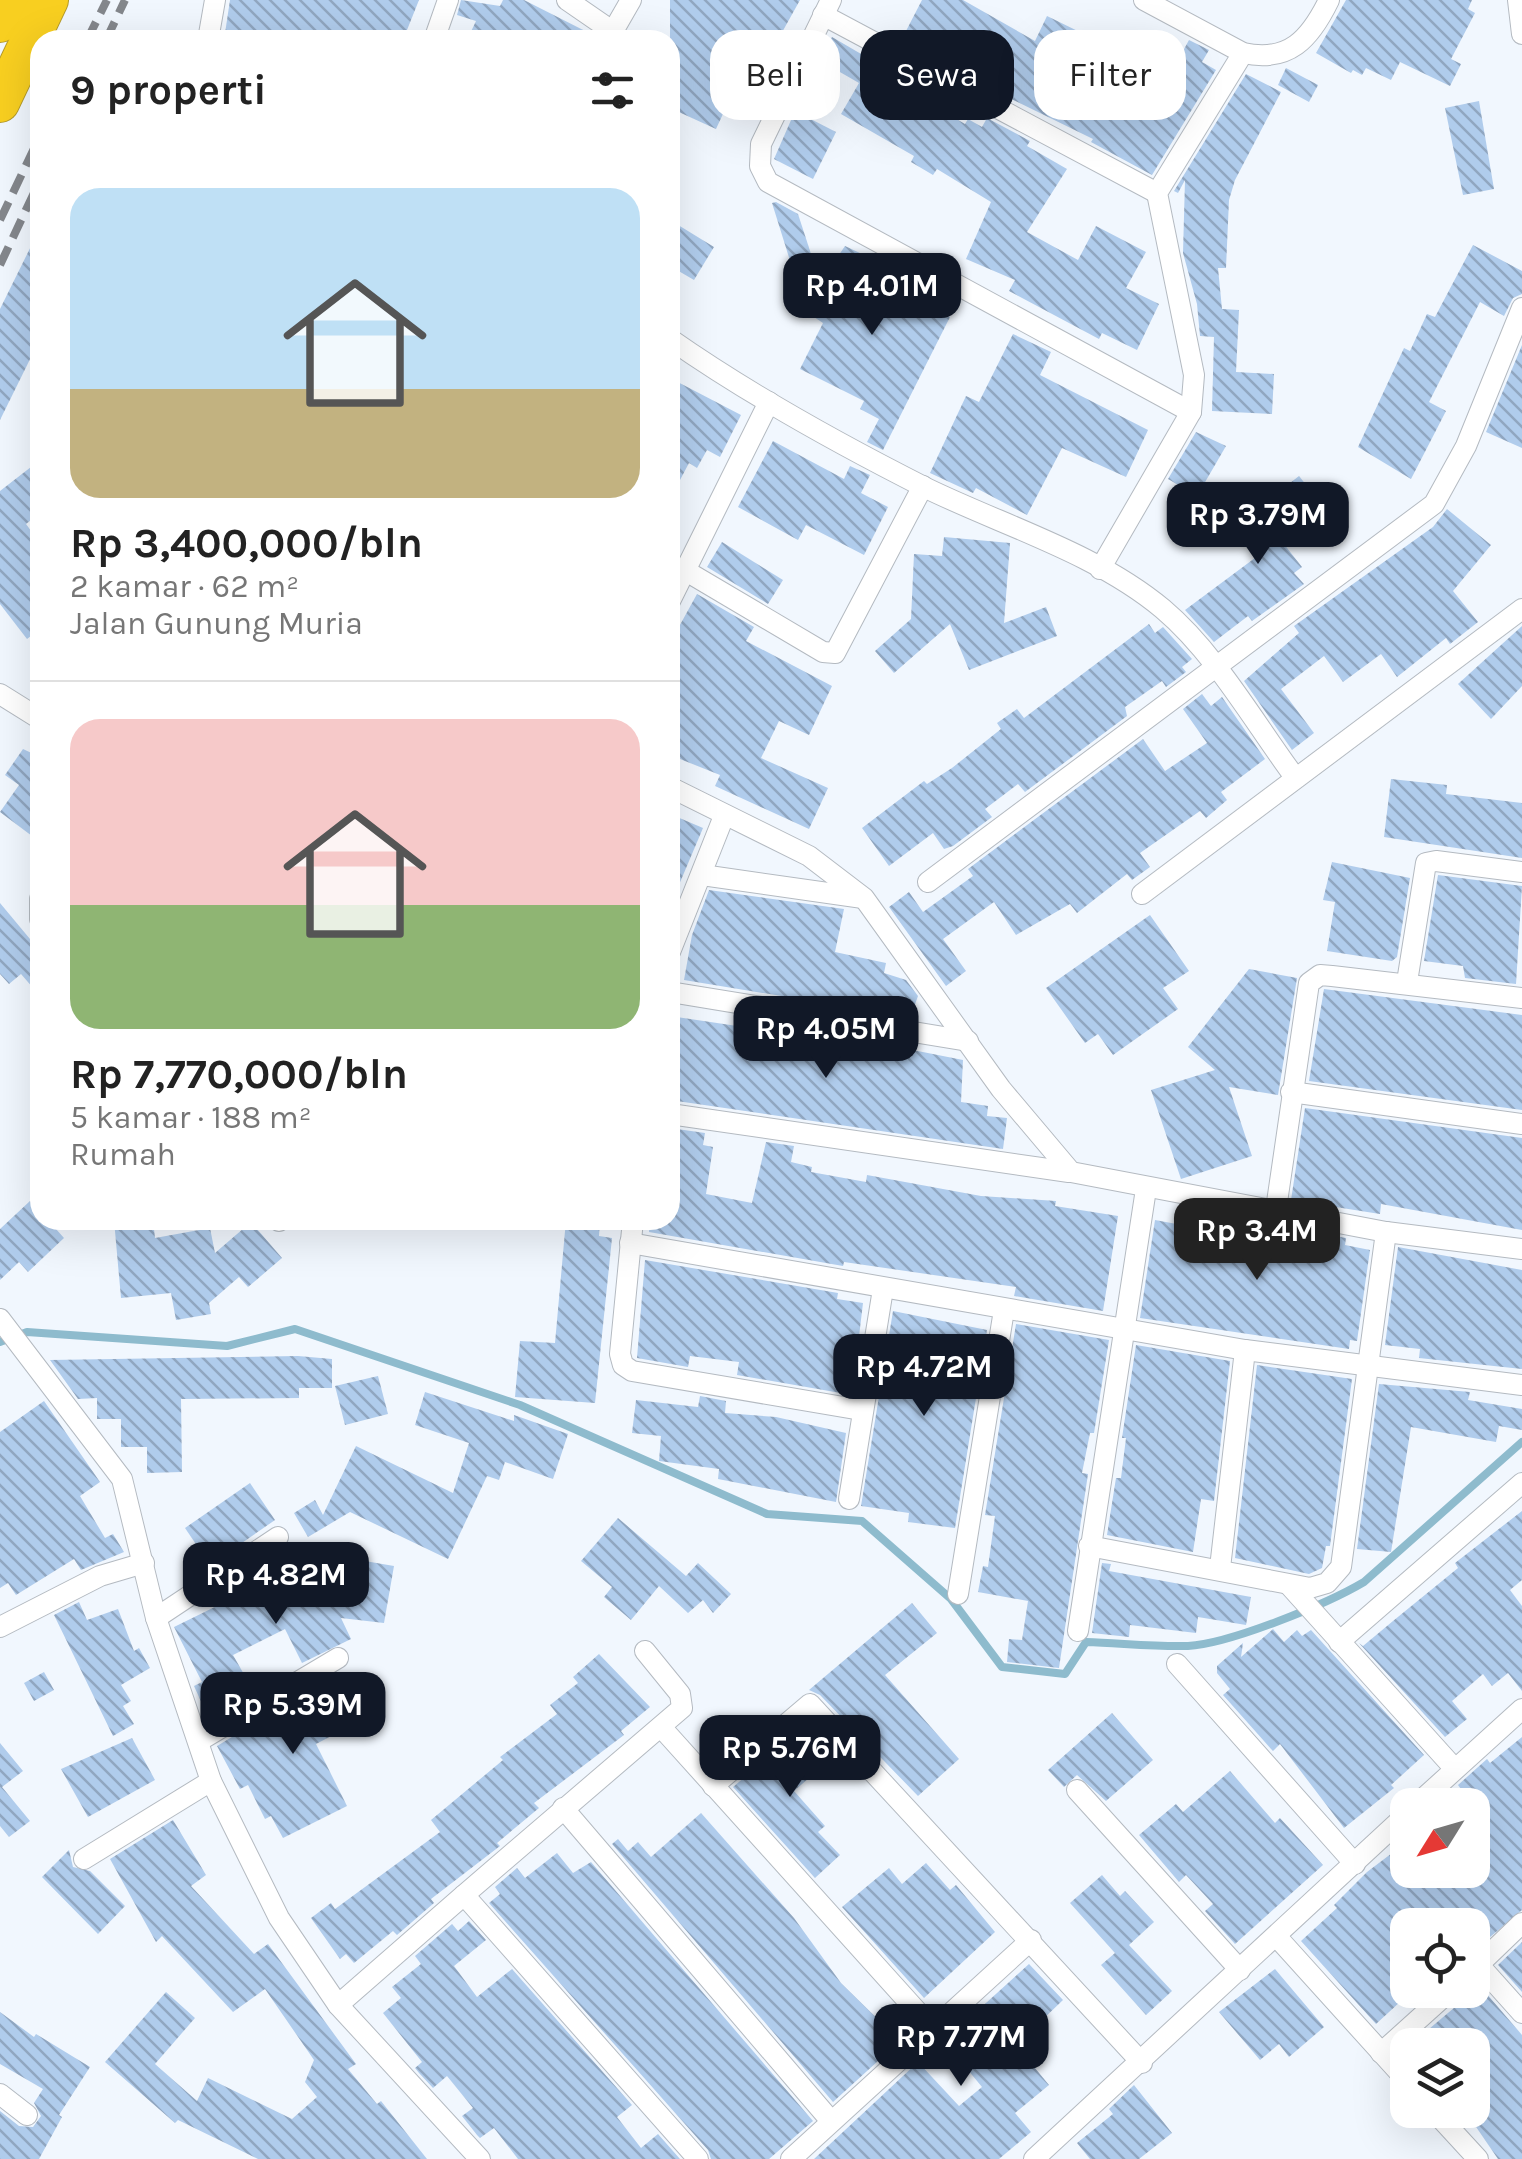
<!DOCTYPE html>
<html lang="id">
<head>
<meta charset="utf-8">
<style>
	body { margin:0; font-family:Karla,sans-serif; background:#f2f2f2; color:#222; height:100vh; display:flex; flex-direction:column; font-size:38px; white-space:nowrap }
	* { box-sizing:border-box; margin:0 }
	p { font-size:32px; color:#767676 }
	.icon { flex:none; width:55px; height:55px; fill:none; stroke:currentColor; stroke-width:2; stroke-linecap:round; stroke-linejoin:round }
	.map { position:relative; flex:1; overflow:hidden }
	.details { position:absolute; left:30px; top:30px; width:650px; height:1200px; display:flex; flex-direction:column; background:#fff; border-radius:30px; box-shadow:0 10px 40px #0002 }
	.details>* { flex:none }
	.banner { position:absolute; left:710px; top:30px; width:660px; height:90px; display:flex; gap:20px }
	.needle { width:65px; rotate:233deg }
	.fabs { position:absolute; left:1390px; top:1788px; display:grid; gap:20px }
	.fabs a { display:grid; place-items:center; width:100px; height:100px; border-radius:20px; background:#fff; box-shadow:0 10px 40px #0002; font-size:50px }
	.price { position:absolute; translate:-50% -85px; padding:0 22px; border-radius:20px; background:#111827; color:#fff; font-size:32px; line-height:65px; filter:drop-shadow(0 2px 5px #0008) }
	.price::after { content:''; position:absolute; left:50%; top:60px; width:30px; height:22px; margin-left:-15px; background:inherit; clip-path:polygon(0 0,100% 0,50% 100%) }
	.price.selected { background:#222; color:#fff }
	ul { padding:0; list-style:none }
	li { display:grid; align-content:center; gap:20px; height:530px; padding:0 40px }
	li+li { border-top:2px solid #e0e0e0 }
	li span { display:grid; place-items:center; height:310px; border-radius:30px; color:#555 }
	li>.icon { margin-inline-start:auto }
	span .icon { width:180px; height:180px; fill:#fffc; stroke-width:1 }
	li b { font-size:42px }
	h2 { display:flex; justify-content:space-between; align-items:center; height:120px; padding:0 40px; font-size:42px }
	.tag { padding:0 35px; border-radius:30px; background:#fff; box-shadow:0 10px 40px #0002; font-size:35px; line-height:90px }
	.tag.selected { background:#111827; color:#fff }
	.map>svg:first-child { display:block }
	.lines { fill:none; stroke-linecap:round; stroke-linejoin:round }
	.stream { stroke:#8ebbcd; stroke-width:8 }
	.building { fill:url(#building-back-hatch) }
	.street-casing { stroke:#b4bac1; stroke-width:22 }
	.highway-casing { stroke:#b39928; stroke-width:40 }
	.street { stroke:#fff; stroke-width:20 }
	.highway { stroke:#f8cf20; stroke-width:38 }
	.rail { stroke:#84878c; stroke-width:8; stroke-dasharray:20 10; stroke-linecap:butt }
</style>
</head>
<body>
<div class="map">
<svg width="1522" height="2159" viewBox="0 0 1522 2159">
	<defs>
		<pattern id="building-back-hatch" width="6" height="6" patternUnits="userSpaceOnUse" patternTransform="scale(2.5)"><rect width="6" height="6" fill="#b0ccec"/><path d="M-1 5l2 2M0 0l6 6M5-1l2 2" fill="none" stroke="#90a6c0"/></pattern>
	</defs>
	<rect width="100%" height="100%" fill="#f1f7fe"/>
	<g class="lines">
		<!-- stream -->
		<path class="stream" d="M0 1342 27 1332 227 1346 295 1329 520 1405 767 1514 862 1521 951 1599 1002 1667 1065 1674 1086 1642C1120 1643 1154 1647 1188 1646 1229 1644 1327 1604 1364 1582L1522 1442"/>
	</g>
	<!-- building -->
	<g class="building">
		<path d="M230 0H419L403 40H224Z"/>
		<path d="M461 0 500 6 503 0H524L593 35 594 40H467L476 21 457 15Z"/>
		<path d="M670 0H800L780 36 772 32 751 65 747 62 716 129 670 108Z"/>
		<path d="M922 0H963L1035 41 1047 16 1137 60 1152 33 1183 51 1189 40 1209 50 1202 62 1216 70 1152 175 1091 142 1093 139 999 93 1003 84 906 31Z"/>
		<path d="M1346 0H1472L1468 9 1475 13 1451 59 1461 64 1450 86 1400 62 1391 80 1366 68 1362 75 1353 70 1351 73 1316 53Z"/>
		<path d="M832 37 868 58 864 65 965 124 968 119 982 127 987 118 1030 141 1027 146 1067 169 1027 232 1078 260 1096 226 1146 252 1126 288 1159 304 1137 350 1102 333 1099 339 1009 291 1015 280 966 259 991 202 937 169 933 175 911 162 914 156 841 114 859 83 819 60Z"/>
		<path d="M1286 68 1318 85 1309 102 1278 85Z"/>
		<path d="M1246 74 1281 92 1235 180 1229 200 1226 268H1218L1222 309 1239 310 1236 372 1274 374 1272 414 1212 411 1214 337 1200 336 1197 304 1183 253 1185 180 1178 193 1174 191Z"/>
		<path d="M1479 101 1494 189 1463 195 1445 108Z"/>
		<path d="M795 111 836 132 813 179 774 159Z"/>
		<path d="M776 202 798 214 813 260 792 267 772 203Z"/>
		<path d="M670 220 714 247 694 280 670 266Z"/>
		<path d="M40 228V339L0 420V309Z"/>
		<path d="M1473 245 1522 271V294L1513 298 1504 316 1480 302 1429 402 1446 411 1411 479 1358 447 1404 348 1410 351 1427 314 1435 317Z"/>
		<path d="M845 246 879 262 874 273 914 296 920 283 943 294 935 310 950 317 883 450 867 442 879 419 860 409 864 401 800 369 823 323 802 309Z"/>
		<path d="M1013 334 1051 352 1040 375 1148 430 1126 477 1062 448 1027 515 976 488 973 493 930 473 966 396 979 402Z"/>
		<path d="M1522 345V448L1486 432Z"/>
		<path d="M670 378 741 415 720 457 707 450 697 468 689 463 670 499Z"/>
		<path d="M1196 432 1226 446 1197 496 1168 479Z"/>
		<path d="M773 441 844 479 850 466 870 475 861 493 888 507 864 555 806 525 798 540 738 507Z"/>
		<path d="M40 460V513L26 524 40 543V629L27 639 0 604V491Z"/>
		<path d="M1299 476 1319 501 1276 534 1302 567 1294 573 1304 584 1252 621 1248 616 1214 642 1185 610 1263 552 1240 522Z"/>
		<path d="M1447 509 1491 545 1453 591 1478 622 1450 644 1446 638 1397 677 1381 654 1343 682 1324 656 1281 689 1314 733 1292 750 1244 681 1299 633 1294 626 1433 527Z"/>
		<path d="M944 537 1010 543 1004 623 1046 607 1057 636 969 670 950 624 894 673 875 651 911 619 914 554 942 556Z"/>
		<path d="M722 542 783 580 768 604 707 567Z"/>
		<path d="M697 594 754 627 746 641 832 686 809 735 779 721 761 758 828 788 809 829 715 786 720 775 670 755V643Z"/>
		<path d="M1149 624 1155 633 1163 627 1192 659 1182 667 1186 672 1166 687 1162 681 1125 707 1127 716 1025 792 1018 784 985 809 992 817 953 846 944 849 933 833 889 866 862 828 924 781 927 784 952 768 1001 729 997 723 1017 709 1024 718Z"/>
		<path d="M1522 626V686L1491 719 1458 684Z"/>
		<path d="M1202 694 1211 706 1222 697 1265 759 1221 792 1227 800 1206 818 1200 811 1140 853 1150 867 1132 880 1127 874 1077 913 1070 904 1016 935 994 902 943 939 966 971 946 986 889 907 909 892 923 912 973 876 968 869 1143 739 1165 771 1207 743 1183 709Z"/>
		<path d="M23 749 40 757V842L0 812 19 785 5 775Z"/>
		<path d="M1391 779 1447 785 1446 794 1522 803V858L1384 837Z"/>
		<path d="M670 814 703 828 670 906Z"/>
		<path d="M1332 862 1410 878 1397 957 1392 961 1327 951 1335 902 1323 900Z"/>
		<path d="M1438 875 1522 886 1516 984 1465 978 1463 966 1424 961Z"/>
		<path d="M709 890 844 909 835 952 886 963 884 973 906 980 918 996 912 1013 844 996 842 1006 684 980 692 935Z"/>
		<path d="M0 903 40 951V996L21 974 9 984 0 974Z"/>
		<path d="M1150 915 1189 971 1163 988 1178 1009 1113 1055 1098 1034 1085 1043 1046 988Z"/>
		<path d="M1249 969 1297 978 1278 1095 1229 1087 1252 1156 1181 1179 1151 1090 1215 1070 1188 1047Z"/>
		<path d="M1324 989 1522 1015V1110L1309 1081Z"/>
		<path d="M670 1016 785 1033 787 1025 963 1060 961 1102 988 1106 987 1116 1007 1118 1003 1149 670 1100Z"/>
		<path d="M1305 1108 1522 1138V1230L1381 1204 1380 1214 1291 1200Z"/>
		<path d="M670 1128 705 1133 703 1145 713 1147 706 1194 752 1203 766 1142 794 1146 791 1162 812 1167 811 1172 866 1182 867 1175 981 1196 1056 1201 1055 1206 1118 1216 1103 1311 1014 1296 1016 1287 844 1262 843 1266 649 1232 650 1220H670Z"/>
		<path d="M30 1201 40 1212V1220H48L64 1238 28 1272 19 1262 0 1280V1229Z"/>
		<path d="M114 1220H153L155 1238 210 1228 215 1253 251 1222 282 1258 248 1287 239 1277 209 1303 211 1314 176 1320 171 1293 121 1298Z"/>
		<path d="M566 1220H600L599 1236 612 1238 595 1403 515 1397 520 1341 555 1343Z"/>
		<path d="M1155 1220 1214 1231 1215 1225 1278 1234 1280 1240 1284 1227 1346 1238 1345 1245 1370 1250 1357 1341 1350 1340 1349 1349 1140 1318Z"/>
		<path d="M1398 1247 1522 1270V1369L1419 1358 1420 1349 1385 1345Z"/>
		<path d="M645 1260 838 1293 837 1299 863 1303 852 1395 737 1375 739 1362 690 1356 688 1367 637 1358Z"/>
		<path d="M893 1311 987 1330 955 1528 908 1522 909 1513 861 1506Z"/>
		<path d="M1016 1324 1109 1340 1094 1433H1090L1082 1473 1088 1474 1059 1668 1007 1662 1009 1639 1022 1640 1028 1601 978 1592 983 1566 988 1567 995 1516 985 1515Z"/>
		<path d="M1136 1345 1230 1361 1214 1501 1201 1499 1193 1552 1107 1535 1116 1478H1121L1126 1438H1122Z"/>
		<path d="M298 1356 332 1359V1388H299V1398L181 1399 182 1472 147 1473V1447H121V1419H97V1398L78 1399 50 1360Z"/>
		<path d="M1257 1365 1352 1379 1330 1546H1326L1322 1568 1309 1574 1235 1558Z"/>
		<path d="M378 1376 388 1414 345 1425 335 1386Z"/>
		<path d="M1379 1384 1470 1392 1468 1400 1522 1409V1430L1499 1426 1496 1442 1411 1427 1391 1552 1357 1549Z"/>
		<path d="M425 1392 514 1421V1415L568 1434 553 1479 505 1462 499 1480 487 1476 448 1559 350 1512 308 1537 294 1513 315 1500 323 1515 356 1446 453 1493 469 1443 415 1425Z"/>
		<path d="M700 1396 726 1401 725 1413 776 1417 846 1433 836 1502 718 1479 719 1469 659 1461 661 1436 632 1433 636 1400 698 1407Z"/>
		<path d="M44 1401 100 1482 80 1496 105 1538 113 1534 124 1552 81 1570 74 1559 16 1595 8 1583 0 1588V1432Z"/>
		<path d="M250 1483 275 1520 210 1565 185 1528Z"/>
		<path d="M1522 1511V1580L1510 1590 1522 1606V1691L1508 1673 1492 1686 1483 1674 1452 1701 1467 1719 1445 1737 1359 1643 1363 1646 1393 1621 1458 1568 1455 1563Z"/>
		<path d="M618 1518 686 1576 698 1563 731 1594 713 1613 703 1600 688 1613 659 1586 631 1620 604 1597 612 1587 581 1561Z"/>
		<path d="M359 1560 394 1566 384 1623 341 1618 351 1639 302 1663 285 1629 233 1655 254 1692 209 1719 194 1686 202 1682 174 1627 300 1565 319 1604 355 1587Z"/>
		<path d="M1102 1563 1111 1564 1109 1571 1251 1597 1246 1625 1198 1617 1196 1633 1130 1625 1129 1637 1092 1633Z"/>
		<path d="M79 1602 87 1620 118 1609 134 1651 139 1648 150 1668 121 1685 131 1701 123 1706 134 1724 113 1736 54 1615Z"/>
		<path d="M912 1603 937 1633 885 1675 959 1759 918 1796 820 1695 809 1690Z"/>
		<path d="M1273 1629 1284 1642 1297 1630 1302 1636 1311 1630 1424 1755 1391 1785 1394 1788 1344 1828 1280 1744 1273 1751 1223 1695 1230 1689 1217 1673V1666L1243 1643 1241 1657Z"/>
		<path d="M599 1654 650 1707 621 1731 624 1735 534 1803 539 1808 497 1843 500 1846 431 1899 434 1903 397 1935 393 1931 354 1963 346 1954 340 1959 311 1918 331 1903 335 1909 440 1832 431 1820 503 1760 500 1757 557 1714 550 1705 578 1683 573 1677Z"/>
		<path d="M44 1672 54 1690 34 1701 24 1683Z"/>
		<path d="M337 1674 362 1720 316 1744 347 1806 283 1838 271 1816 265 1819 248 1785 240 1789 217 1746Z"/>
		<path d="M1112 1713 1153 1760 1106 1801 1077 1775 1064 1787 1048 1770Z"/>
		<path d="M809 1723 821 1736 810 1747 825 1764 794 1791 825 1826 818 1832 840 1855 815 1878 733 1787Z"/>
		<path d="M1522 1737V1910L1477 1948 1472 1925H1408V1990H1413L1376 2024 1301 1941 1337 1908 1334 1905 1367 1872 1408 1841V1870H1472V1804L1458 1785 1487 1759 1490 1763Z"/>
		<path d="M132 1738 155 1780 88 1817 61 1769Z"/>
		<path d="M0 1743 23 1771 2 1787 30 1821 9 1837 0 1826Z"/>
		<path d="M1230 1771 1275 1823 1280 1818 1323 1865 1235 1944 1205 1911 1213 1904 1186 1875 1179 1882 1139 1835 1176 1804 1183 1812Z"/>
		<path d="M701 1813 794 1918 841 1983 900 2041 833 2102 612 1844 618 1839 628 1851 638 1842 651 1857Z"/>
		<path d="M173 1820 206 1875 191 1886 254 1954 268 1944 356 2064 348 2069 377 2104 381 2101 427 2159H258L178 2120 175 2123 105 2062 166 1992 195 2018 155 2064 197 2101 208 2078 292 2119 317 2097 305 2082 314 2060 265 1989 233 2012 162 1936 156 1942 110 1859Z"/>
		<path d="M69 1850 73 1867 90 1871 125 1906 98 1934 42 1877Z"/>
		<path d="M557 1853 573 1873 591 1862 813 2121 769 2159H711L708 2150 489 1903 500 1894 495 1887 517 1868 525 1878Z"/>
		<path d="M926 1863 950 1890 956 1885 995 1932 924 1998 842 1907 889 1868 902 1884Z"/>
		<path d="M1102 1875 1120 1896 1125 1891 1154 1922 1129 1945 1172 1991 1146 2015 1101 1965 1115 1953 1070 1903Z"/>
		<path d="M469 1921 486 1940 454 1966 477 1997 512 1969 632 2105 617 2117 641 2148 658 2134 680 2159H518L494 2128 480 2138 477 2135 462 2116 473 2108 447 2076 433 2088 419 2073 415 2068 422 2062 383 2013 401 1998 392 1987 421 1964 415 1956 452 1924 458 1931Z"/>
		<path d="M1522 1942V1992L1498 1965Z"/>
		<path d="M1029 1964 1063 2000 1016 2045 1049 2085 1015 2113 1031 2132 999 2159H814L918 2062 959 2106 982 2087 944 2041Z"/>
		<path d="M1275 1969 1324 2027 1289 2057 1279 2044 1260 2060 1219 2012Z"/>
		<path d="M1480 1986 1522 2035V2159H1498L1472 2121V2045H1410Z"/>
		<path d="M0 2012 34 2037 36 2034 90 2067 59 2115 62 2117 39 2159H0V2111L19 2126 33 2127 41 2116 34 2103 43 2089 0 2064Z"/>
		<path d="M1134 2085 1172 2133 1139 2159H1090L1077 2143 1113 2114 1109 2109Z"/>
	</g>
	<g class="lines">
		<!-- street casing -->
		<g class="street-casing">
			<g id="street">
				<path d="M567 0 612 31"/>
				<path d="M831 0 761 144 760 166 768 182 1191 412"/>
				<path d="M1144 0 1243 53C1289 63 1310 39 1329 0"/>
				<path d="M1518 0 1522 34"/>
				<path d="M823 15 1157 193"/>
				<path d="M208 40 215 0"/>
				<path d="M434 40 448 0"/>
				<path d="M608 40 631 0"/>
				<path d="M670 339C750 395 839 444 926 488 1004 526 1096 553 1163 609 1215 653 1254 722 1294 776"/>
				<path d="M1100 569 1191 412 1194 375 1157 193 1243 53"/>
				<path d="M686 571 823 652 835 653 923 486"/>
				<path d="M670 601 769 402"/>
				<path d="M0 694 40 719"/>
				<path d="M670 787 809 856 864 898 1001 1089 1071 1172 1386 1232 1522 1249"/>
				<path d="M702 875 863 898"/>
				<path d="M928 882 1434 504 1466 446 1522 308"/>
				<path d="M1142 894 1522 609"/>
				<path d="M40 899V919"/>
				<path d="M670 952 724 816"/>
				<path d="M1407 982 1426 863 1436 861 1522 872"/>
				<path d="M670 992 968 1041"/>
				<path d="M1291 1092 1522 1124"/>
				<path d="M670 1114 1069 1172"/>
				<path d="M1276 1209 1309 983 1320 975 1332 976 1522 998"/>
				<path d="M278 1220 279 1221"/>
				<path d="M633 1220 620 1354 623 1365 632 1371 861 1410"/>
				<path d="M630 1243 1245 1350 1522 1385"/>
				<path d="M0 1319 122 1479 156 1618 211 1781 279 1918 338 2005 480 2159"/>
				<path d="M849 1499 883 1289"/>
				<path d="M1089 1546 1310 1588 1327 1583 1341 1567 1386 1232"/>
				<path d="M1220 1568 1245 1350"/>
				<path d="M1289 1585 1454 1768"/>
				<path d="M958 1594 1004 1310"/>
				<path d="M156 1618 278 1537"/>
				<path d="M0 1627 100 1576 144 1563"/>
				<path d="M1078 1631 1146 1189"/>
				<path d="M1339 1642 1522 1483"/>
				<path d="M1177 1664 1355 1864"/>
				<path d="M661 1727 933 2029"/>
				<path d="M199 1741 338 1658"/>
				<path d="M713 1786 810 1704 1142 2063"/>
				<path d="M1077 1790 1240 1970"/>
				<path d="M1416 1805 1522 1709"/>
				<path d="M563 1808 831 2121"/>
				<path d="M84 1859 211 1781"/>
				<path d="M464 1895 682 1708 680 1694 645 1651"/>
				<path d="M1277 1937 1408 2082"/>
				<path d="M1479 1965 1522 2013"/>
				<path d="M1472 1971 1522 1923"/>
				<path d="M338 2005 464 1895 698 2159"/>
				<path d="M1381 2053 1451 1990"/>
				<path d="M0 2094 27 2115"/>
				<path d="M1433 2110 1478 2159"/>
				<path d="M791 2159 1031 1940"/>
				<path d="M1034 2159 1408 1813"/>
			</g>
		</g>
		<!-- highway casing -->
		<g class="highway-casing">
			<g id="highway">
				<path d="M0 23 11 0"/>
				<path d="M0 103 49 0"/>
			</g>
		</g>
		<!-- street -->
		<use href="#street" class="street"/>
		<!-- highway -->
		<use href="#highway" class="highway"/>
		<!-- rail -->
		<g class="rail">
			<path d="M87 40 107 0"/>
			<path d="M106 40 125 0"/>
			<path d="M0 220 40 136"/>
			<path d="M0 265 40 180"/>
		</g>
	</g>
</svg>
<div class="fabs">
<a><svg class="needle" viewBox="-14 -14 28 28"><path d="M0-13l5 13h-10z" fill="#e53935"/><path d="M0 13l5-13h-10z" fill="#767676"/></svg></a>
<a><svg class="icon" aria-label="locate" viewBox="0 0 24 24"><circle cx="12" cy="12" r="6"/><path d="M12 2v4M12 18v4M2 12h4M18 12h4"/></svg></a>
<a><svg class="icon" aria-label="layers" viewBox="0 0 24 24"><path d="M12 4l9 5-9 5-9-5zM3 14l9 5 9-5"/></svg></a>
</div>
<b class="price" style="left:872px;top:338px">Rp 4.01M</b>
<b class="price" style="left:1258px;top:567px">Rp 3.79M</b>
<b class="price" style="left:826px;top:1081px">Rp 4.05M</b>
<b class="price selected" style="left:1257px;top:1283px">Rp 3.4M</b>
<b class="price" style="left:924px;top:1419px">Rp 4.72M</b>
<b class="price" style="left:276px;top:1627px">Rp 4.82M</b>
<b class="price" style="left:293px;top:1757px">Rp 5.39M</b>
<b class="price" style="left:790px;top:1800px">Rp 5.76M</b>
<b class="price" style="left:961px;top:2089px">Rp 7.77M</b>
<div class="banner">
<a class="tag">Beli</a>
<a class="tag selected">Sewa</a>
<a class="tag">Filter</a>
</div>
<section class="details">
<h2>9 properti<svg class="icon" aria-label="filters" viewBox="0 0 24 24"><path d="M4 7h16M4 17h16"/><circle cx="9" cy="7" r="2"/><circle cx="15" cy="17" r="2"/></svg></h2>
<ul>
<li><span style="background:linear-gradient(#bfe0f5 65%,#c2b280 0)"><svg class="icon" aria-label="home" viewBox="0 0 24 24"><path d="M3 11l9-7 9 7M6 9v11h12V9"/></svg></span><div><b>Rp 3,400,000/bln</b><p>2 kamar · 62 m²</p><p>Jalan Gunung Muria</p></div></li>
<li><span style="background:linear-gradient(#f6c9c9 60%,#8fb573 0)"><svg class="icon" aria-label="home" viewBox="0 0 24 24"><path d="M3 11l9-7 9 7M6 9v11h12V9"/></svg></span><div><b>Rp 7,770,000/bln</b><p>5 kamar · 188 m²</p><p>Rumah</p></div></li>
</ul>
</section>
</div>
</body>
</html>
